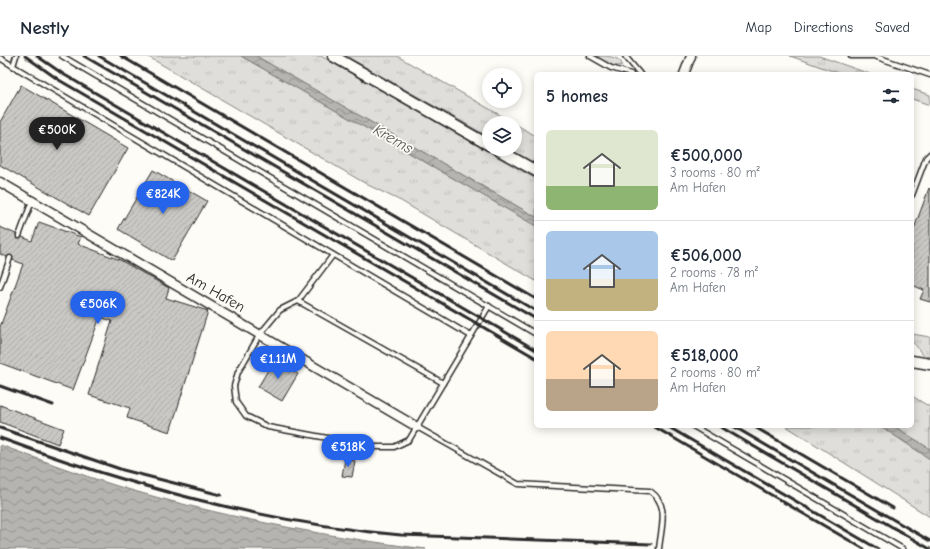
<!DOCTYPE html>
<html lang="en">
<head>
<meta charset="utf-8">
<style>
	body { margin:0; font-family:"Comic Neue",sans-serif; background:#f6f6f7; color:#1f2937; height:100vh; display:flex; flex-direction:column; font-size:15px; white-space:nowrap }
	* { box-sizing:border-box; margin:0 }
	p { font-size:13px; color:#747a83 }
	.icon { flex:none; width:22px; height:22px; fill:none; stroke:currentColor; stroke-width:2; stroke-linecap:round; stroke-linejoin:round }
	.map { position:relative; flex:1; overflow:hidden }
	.side { position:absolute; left:534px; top:16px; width:380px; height:356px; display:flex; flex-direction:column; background:#fff; border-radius:6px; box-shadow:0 2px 10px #0003 }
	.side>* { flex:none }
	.controls { position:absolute; left:482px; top:12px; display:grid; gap:8px }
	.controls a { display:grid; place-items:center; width:40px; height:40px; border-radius:50%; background:#fff; box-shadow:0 2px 10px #0003; font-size:20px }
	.price { position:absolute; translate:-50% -34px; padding:0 9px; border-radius:14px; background:#2563eb; color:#fff; font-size:13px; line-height:26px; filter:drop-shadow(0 1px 2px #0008) }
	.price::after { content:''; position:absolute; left:50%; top:24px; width:12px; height:9px; margin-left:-6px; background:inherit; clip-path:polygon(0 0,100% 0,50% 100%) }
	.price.on { background:#222; color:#fff }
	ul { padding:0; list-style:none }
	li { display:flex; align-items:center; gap:12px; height:100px; padding:0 12px }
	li+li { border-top:1px solid #e0e1e3 }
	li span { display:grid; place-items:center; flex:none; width:112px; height:80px; border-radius:6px; color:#555 }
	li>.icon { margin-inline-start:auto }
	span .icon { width:48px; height:48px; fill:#fffc; stroke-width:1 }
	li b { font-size:17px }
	h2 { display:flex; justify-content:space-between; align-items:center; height:48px; padding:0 12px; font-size:17px }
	header { display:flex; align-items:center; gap:24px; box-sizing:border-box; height:56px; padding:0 20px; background:#fff; border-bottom:1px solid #e0e1e3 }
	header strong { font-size:19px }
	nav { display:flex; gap:22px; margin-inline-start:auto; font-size:14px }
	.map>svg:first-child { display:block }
	.grass { fill:url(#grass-tufts); stroke:#858482 }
	.water { fill:url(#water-waves); stroke:#7e7d7b }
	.building { fill:url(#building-hatch); stroke:#2b2b2b }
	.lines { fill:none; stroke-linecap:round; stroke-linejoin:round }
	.service-casing { stroke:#2b2b2b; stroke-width:7 }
	.minor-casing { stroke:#2b2b2b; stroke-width:11 }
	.tertiary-casing { stroke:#2b2b2b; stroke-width:13 }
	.service { stroke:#fdfcf7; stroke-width:4 }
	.minor { stroke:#fdfcf7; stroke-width:8 }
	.tertiary { stroke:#fdfcf7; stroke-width:10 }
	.rail { stroke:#2b2b2b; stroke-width:3 }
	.labels { text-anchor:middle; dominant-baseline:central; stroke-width:3.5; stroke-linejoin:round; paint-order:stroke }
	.street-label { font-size:15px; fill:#2b2b2b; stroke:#fdfcf7 }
	.water-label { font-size:16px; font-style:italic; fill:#5b5b5a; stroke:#fdfcf7 }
</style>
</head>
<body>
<header>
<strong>Nestly</strong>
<nav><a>Map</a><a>Directions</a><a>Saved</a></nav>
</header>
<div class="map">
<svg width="930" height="493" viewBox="0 0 930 493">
	<defs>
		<pattern id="grass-tufts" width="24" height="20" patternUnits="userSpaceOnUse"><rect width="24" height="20" fill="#dfdeda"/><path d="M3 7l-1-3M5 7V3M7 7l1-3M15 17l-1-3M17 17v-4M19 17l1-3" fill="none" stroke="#c0bfbb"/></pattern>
		<pattern id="water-waves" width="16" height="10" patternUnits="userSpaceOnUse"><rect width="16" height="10" fill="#b5b4b1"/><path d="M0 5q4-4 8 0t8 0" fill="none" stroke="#939390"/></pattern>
		<pattern id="building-hatch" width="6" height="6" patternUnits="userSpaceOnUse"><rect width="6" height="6" fill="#c9c8c4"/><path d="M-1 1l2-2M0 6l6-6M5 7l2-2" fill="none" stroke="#adaca9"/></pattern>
	</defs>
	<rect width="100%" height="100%" fill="#fdfcf7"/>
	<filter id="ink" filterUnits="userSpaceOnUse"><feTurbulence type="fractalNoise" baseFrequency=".025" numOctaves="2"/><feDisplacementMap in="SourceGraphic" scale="8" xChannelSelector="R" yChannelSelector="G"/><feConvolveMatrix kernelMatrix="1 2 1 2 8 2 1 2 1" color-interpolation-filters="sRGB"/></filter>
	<g filter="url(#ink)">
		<!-- grass -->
		<g class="grass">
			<path d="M147 0H241L536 170V225L401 145 368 129Z"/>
			<path d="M256 0H321L536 123V161Z"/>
			<path d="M346 0H397L514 67H489V81Z"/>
			<path d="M595 0C605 0 621 0 622 9 614 13 603 4 595 0Z"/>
			<path d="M790 0H819L870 18H841Z"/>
			<path d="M912 33 930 39V49L912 43Z"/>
			<path d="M515 68 536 80V108L510 93H515Z"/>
			<path d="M912 278 930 281V301C918 300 921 292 912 286Z"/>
			<path d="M912 340 930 351V393L894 370H912Z"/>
			<path d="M786 370H880L930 403V461Z"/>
		</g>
		<!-- water -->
		<g class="water">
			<path d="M241 0H256L536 161V170Z"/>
			<path d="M880 370H894L930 393V403Z"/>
			<path d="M0 389C39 403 78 418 117 430 218 460 322 480 426 493H0Z"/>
		</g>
		<!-- building -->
		<g class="building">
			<path d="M21 29 128 92 89 160 0 109V66Z"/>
			<path d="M153 114 207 145 172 205 118 173Z"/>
			<path d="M929 132 930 133V246L920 243 924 234 912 229V178Z"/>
			<path d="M39 166 81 181 78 188 120 204 169 232 166 242 208 255 170 376 127 362 130 352 89 339 112 265 100 261 73 334 0 307V271L23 208 13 204 11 199 7 201 0 198V171L16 178 17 183 22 181 32 185Z"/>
			<path d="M274 304 298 318 282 345 258 331Z"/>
			<path d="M0 349 64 373 58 388 0 366Z"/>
			<path d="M345 403 355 405 352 421 342 420Z"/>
		</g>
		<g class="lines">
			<!-- service casing -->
			<g class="service-casing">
				<g id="service">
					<path d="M16 0 13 10 471 280"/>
					<path d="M62 0 536 278"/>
					<path d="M590 0 611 12 631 18"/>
					<path d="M625 0 640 18"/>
					<path d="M851 0H874L930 19"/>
					<path d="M0 2 13 10"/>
					<path d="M912 139 926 102 930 98"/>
					<path d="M19 180 32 145"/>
					<path d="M333 199 298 245 280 254 260 278 238 316 234 330 236 346 246 360 268 371 376 391H394L409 384 489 250"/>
					<path d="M0 231 10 202"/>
					<path d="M298 245 443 327"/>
					<path d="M693 370 903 493"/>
					<path d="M417 371 518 428 650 435C670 449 661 471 659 493"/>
				</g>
			</g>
			<!-- minor casing -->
			<g class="minor-casing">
				<g id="minor">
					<path d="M684 18 691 0"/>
					<path d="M0 126 417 371"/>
				</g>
			</g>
			<!-- tertiary casing -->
			<g class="tertiary-casing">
				<g id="tertiary">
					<path d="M333 0 489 89"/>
					<path d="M497 93 536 115"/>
					<path d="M912 305 930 308"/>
				</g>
			</g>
			<!-- service -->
			<use href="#service" class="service"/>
			<!-- minor -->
			<use href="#minor" class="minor"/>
			<!-- tertiary -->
			<use href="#tertiary" class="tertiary"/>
			<!-- rail -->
			<g class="rail">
				<path d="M25 0 59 24 536 302"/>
				<path d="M37 0 63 18 536 294"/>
				<path d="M84 0 536 263"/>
				<path d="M99 0 536 255"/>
				<path d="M121 0 536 243"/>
				<path d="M0 330 53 349"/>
				<path d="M653 370 864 493"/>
				<path d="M667 370 878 493"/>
				<path d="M719 370 930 493"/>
				<path d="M733 370 930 485"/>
				<path d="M753 370 893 452"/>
				<path d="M0 372 123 414 221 439"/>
				<path d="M0 382C127 429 266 467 401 479L651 488"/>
			</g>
		</g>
	</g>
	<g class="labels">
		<!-- street labels -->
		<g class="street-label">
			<text transform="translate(216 236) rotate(30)">Am Hafen</text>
		</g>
		<!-- water labels -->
		<g class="water-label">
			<text transform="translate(393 83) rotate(30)">Krems</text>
		</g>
	</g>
</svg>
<div class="controls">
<a><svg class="icon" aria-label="locate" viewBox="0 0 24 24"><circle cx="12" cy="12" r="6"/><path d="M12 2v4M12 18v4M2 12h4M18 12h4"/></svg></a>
<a><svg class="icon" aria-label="layers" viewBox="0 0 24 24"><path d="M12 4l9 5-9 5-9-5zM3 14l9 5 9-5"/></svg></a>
</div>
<b class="price on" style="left:57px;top:95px">€500K</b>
<b class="price" style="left:163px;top:159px">€824K</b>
<b class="price" style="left:98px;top:269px">€506K</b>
<b class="price" style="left:278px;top:324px">€1.11M</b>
<b class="price" style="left:348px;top:412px">€518K</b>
<section class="side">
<h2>5 homes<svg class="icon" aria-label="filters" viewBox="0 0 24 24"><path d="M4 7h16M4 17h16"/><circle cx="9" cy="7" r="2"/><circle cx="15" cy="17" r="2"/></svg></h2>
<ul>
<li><span style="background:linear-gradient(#dfe7d0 70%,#8fb573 0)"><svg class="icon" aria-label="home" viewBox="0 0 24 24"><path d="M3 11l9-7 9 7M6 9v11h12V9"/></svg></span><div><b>€500,000</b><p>3 rooms · 80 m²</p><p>Am Hafen</p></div></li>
<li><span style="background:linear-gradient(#a9c7e8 60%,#c2b280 0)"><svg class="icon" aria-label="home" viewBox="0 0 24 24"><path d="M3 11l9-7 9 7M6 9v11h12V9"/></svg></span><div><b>€506,000</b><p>2 rooms · 78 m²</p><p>Am Hafen</p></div></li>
<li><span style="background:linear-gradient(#ffd9b3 60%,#b9a48a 0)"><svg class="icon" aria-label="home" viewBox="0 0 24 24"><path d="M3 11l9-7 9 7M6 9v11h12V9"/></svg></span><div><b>€518,000</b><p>2 rooms · 80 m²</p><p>Am Hafen</p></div></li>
</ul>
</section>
</div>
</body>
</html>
